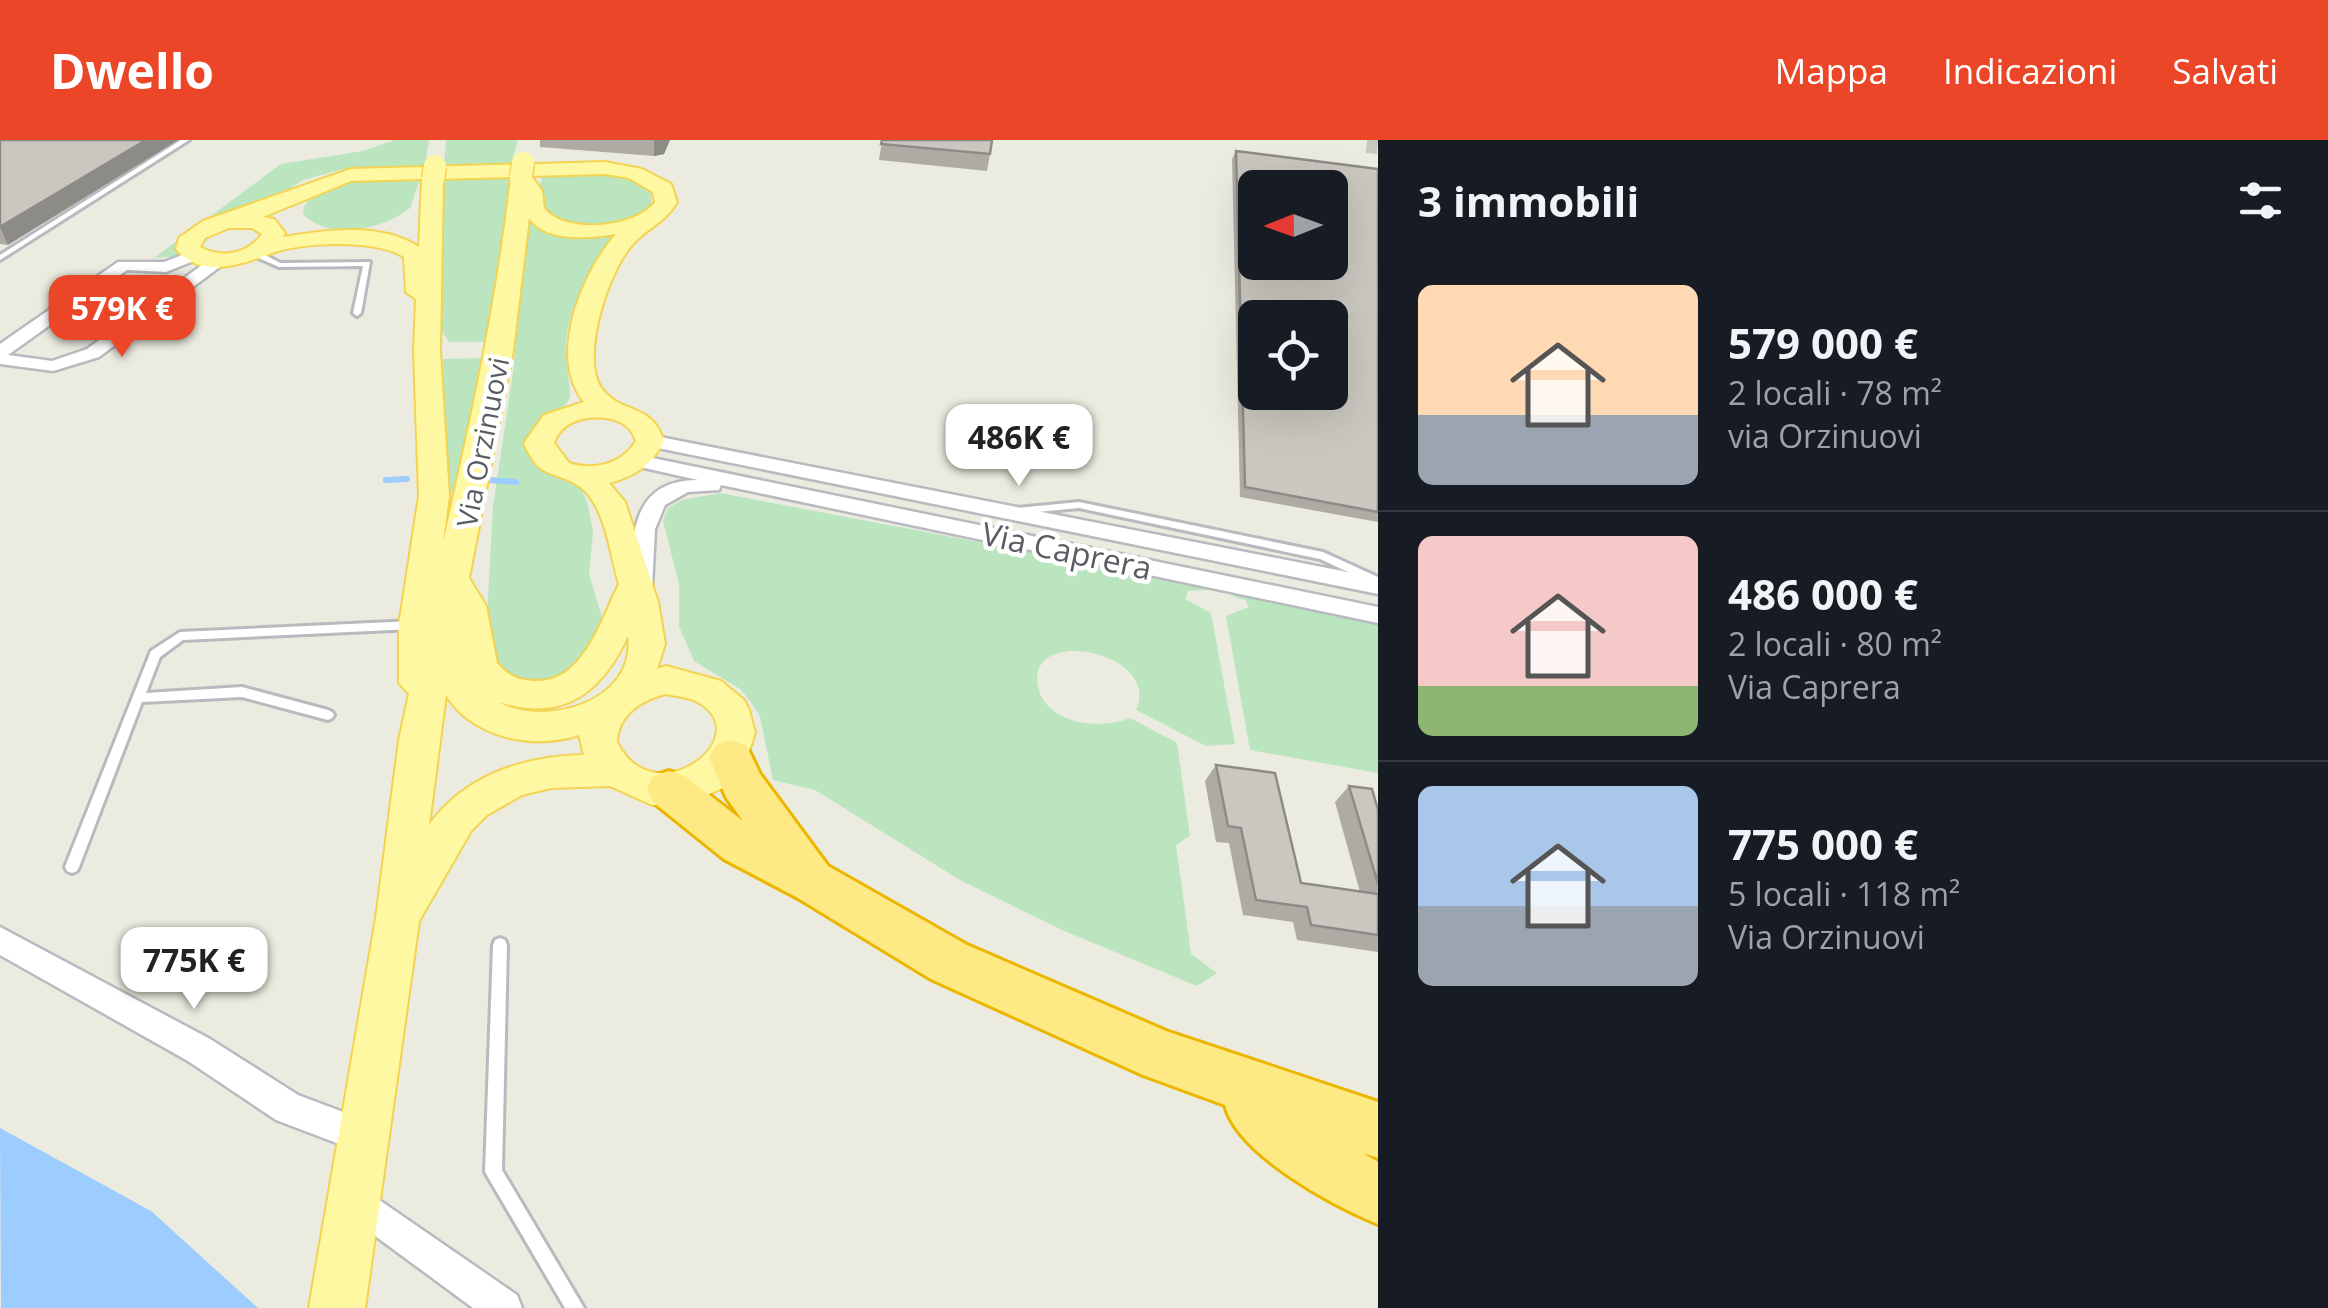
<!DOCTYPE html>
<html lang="it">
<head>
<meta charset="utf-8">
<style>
	body { margin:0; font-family:"Open Sans",sans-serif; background:#242831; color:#f1f3f6; height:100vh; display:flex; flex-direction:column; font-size:38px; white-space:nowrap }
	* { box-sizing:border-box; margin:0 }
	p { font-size:32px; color:#9ea1a6 }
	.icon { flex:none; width:55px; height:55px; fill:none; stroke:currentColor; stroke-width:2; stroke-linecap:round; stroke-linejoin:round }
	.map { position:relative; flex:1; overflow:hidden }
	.drawer { display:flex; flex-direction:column; background:#171b24; width:950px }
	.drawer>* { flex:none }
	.needle { width:65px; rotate:269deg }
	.tools { position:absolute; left:1238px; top:30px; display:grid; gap:20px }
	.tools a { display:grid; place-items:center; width:110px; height:110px; border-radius:15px; background:#171b24; box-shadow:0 10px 40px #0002; font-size:50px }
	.price { position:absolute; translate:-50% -85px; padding:0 22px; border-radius:20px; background:#fff; color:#222; font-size:32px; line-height:65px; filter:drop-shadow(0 2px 5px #0008) }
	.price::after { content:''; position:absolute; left:50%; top:60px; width:30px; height:22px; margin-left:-15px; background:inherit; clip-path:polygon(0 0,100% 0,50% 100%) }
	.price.selected { background:#eb4627; color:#fff }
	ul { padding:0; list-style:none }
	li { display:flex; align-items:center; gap:30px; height:250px; padding:0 40px }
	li+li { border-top:2px solid #363941 }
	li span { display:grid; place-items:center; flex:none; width:280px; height:200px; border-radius:15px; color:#555 }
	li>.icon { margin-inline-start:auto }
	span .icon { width:120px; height:120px; fill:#fffc; stroke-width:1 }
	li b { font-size:42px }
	h2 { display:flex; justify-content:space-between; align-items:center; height:120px; padding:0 40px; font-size:42px }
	header { display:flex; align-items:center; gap:60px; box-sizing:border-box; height:140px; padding:0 50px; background:#eb4627; color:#fff }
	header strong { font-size:48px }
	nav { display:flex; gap:55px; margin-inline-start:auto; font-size:35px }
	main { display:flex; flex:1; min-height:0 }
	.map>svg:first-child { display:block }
	.green { fill:#bbe5bf }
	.water { fill:#9dccff }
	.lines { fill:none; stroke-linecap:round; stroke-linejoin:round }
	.stream { stroke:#9dccff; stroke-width:6 }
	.highway-tunnel { stroke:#c7c7c0; stroke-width:26; stroke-dasharray:26 12; stroke-linecap:butt }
	.lane-casing { stroke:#b8babf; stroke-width:6 }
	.street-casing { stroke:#b8babf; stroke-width:5 }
	.primary-casing { stroke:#f3d352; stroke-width:4 }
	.highway-casing { stroke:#ecb600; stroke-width:6 }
	.lane { fill:#fff; fill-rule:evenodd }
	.street { fill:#fff; fill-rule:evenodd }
	.primary { fill:#fff8a2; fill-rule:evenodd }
	.highway { fill:#feea85; fill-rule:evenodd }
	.primary-bridge-casing { stroke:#f3d352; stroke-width:25; stroke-linecap:butt }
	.primary-bridge { stroke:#fff8a2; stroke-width:22 }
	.wall { fill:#adaba4 }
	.shaded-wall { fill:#8d8b86 }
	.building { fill:#c9c7bf; stroke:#8d8b86; stroke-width:2.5; fill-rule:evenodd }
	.labels { text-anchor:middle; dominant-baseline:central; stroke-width:9; stroke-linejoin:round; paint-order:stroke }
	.far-street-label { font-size:28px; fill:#595c61; stroke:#fff }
	.street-label { font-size:32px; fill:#595c61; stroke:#fff }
</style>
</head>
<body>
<header>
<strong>Dwello</strong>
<nav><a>Mappa</a><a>Indicazioni</a><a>Salvati</a></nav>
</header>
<main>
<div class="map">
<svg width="1378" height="1168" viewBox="0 0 1378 1168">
	<rect width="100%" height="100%" fill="#ecebe0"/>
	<!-- green -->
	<g class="green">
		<path d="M395 0H429L425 26 343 29 303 40 274 58 226 78 180 116 154 118 281 24 363 11Z"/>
		<path d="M446 0H518L511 24 444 25Z"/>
		<path d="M604 33 637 41 651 51 652 66 625 83 575 87 535 67 542 37Z"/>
		<path d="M509 37 497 173 488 202H449L441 189 442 39Z"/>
		<path d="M420 39 410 68C384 89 329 102 303 74 306 35 391 40 420 39Z"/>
		<path d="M526 74 536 83 621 92C597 122 568 163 566 203 565 222 570 240 570 258L561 271 540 287 583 352 589 369 593 393 589 434 604 484 586 531 527 548 498 527 486 496 493 367 514 225Z"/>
		<path d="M486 218 458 352 445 356 443 219Z"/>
		<path d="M720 353 1206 445 1207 450 1188 451 1185 459 1211 473 1235 604 1206 606 1136 570C1162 514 1035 486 1037 540 1040 584 1099 591 1130 578L1177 603 1190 696 1176 705 1191 814 1217 833 1197 846 1062 790 960 740 815 650 773 640 760 577 751 562 740 549 694 521 679 486V444L663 381 668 368 682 360Z"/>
		<path d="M1233 451 1378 482V633L1250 610 1226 476 1249 467 1245 460 1232 456Z"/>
	</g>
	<!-- water -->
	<path class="water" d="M0 988 151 1071 258 1168H1Z"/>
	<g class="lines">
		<!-- stream -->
		<g class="stream">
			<path d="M386 340 407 339"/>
			<path d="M489 340 516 342"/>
		</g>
		<!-- highway-tunnel -->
		<path class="highway-tunnel" d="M1367 0 1378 1"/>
		<!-- lane casing -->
		<g class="lane-casing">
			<g id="lane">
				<path d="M181 0H189L0 120V115Z"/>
				<path d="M252 111H258L280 123 370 122 361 173 357 176 353 173 363 126 279 127 252 115Z"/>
				<path d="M1079 362 1323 412 1378 437V446L1320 419 1079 368 1017 374 1012 371 1017 368Z"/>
				<path d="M413 481 419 485 413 489 183 500 160 517 146 553 242 547 328 570 332 572 334 575 332 578 328 580 242 557 142 562 79 727 77 731 72 733 67 731 65 727 151 511 180 492Z"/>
				<path d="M500 798 505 800 507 805 502 1030 584 1168H565L485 1032 493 805 495 800Z"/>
			</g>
		</g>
		<!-- street casing -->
		<g class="street-casing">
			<g id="street">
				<path d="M195 110 203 115 201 118 166 132 127 130 8 215 52 221 87 209 213 117H225V123L99 217 53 231 0 224V204L118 122H164Z"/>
				<path d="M650 295 1378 438V454L643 305 640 301Z"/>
				<path d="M638 315 1378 467V483L721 345 719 350 688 352 665 365 655 389 652 447 641 455 630 447C632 396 631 340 698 340L631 325 628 321Z"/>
				<path d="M0 787 210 899 298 955 375 984 380 996 375 1008 363 1013 276 980 188 921 0 815Z"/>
				<path d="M356 1044 517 1155 522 1168H473L344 1073 339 1061 344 1049Z"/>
			</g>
		</g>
		<!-- primary casing -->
		<g class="primary-casing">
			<path id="primary" d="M605 22 642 29 671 44 677 62C666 82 647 88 633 104 609 129 579 219 602 249 622 275 651 262 664 301 651 325 636 336 609 343L625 362 658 462 665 504 657 529 666 526 721 541 744 560 749 570 755 593 747 617 723 648 683 665H652L610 646 551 648 522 655 487 675 471 691 419 781 365 1168H309L376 778 399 600 409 554 399 543V485L419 356 414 211 416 159 406 152 404 117C375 99 304 102 272 113 242 124 202 140 176 109L179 98 203 81 351 29ZM605 34 629 38 653 52 655 62C636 88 565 95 544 68L542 51 531 36ZM511 37C497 161 471 281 443 403L449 356 440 211 443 39ZM422 39 419 107C381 82 326 90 283 97L285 93 274 79 263 77 351 41ZM529 78C547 103 589 98 616 94 582 133 547 217 584 262L544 275 524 303C539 338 548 329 576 344 605 360 610 415 619 444 602 478 584 541 538 541 520 541 509 537 497 523L486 466 469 438 513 211ZM229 88H252L262 94C248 114 221 119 200 107L205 98ZM587 278C607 276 629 279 636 301 622 324 594 331 569 323L554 303C559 288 571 281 587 278ZM628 496C637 562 545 588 498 562 563 582 601 554 628 496ZM666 554C675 556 688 557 696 561 762 595 654 678 617 602 618 575 641 560 666 554ZM446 555C473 598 533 610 579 595L584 615C524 616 465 635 429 685Z"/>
		</g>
		<!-- highway casing -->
		<g class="highway-casing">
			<path id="highway" d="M731 600 746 605 760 634 828 726 967 805 1166 891 1378 962V1018L1363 1013 1378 1022V1084C1332 1065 1237 1014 1225 965L1143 935 931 839 798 758 724 719 653 662 647 649 653 636 669 631 685 636 743 681 726 657 709 617 716 605Z"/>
		</g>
		<!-- lane -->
		<use href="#lane" class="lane"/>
		<!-- street -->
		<use href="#street" class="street"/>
		<!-- primary -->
		<use href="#primary" class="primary"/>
		<!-- highway -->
		<use href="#highway" class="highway"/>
		<!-- primary-bridge casing -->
		<g class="primary-bridge-casing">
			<g id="primary-bridge">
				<path d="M521 37 523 23"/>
				<path d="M433 39 435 26"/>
			</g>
		</g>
		<!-- primary-bridge -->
		<use href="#primary-bridge" class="primary-bridge"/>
	</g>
	<!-- wall -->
	<g class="wall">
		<path d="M0 0 8 105 0 104Z"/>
		<path d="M540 0H670L664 14 654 16 540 7Z"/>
		<path d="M882 0 990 14 987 31 879 20Z"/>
		<path d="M1236 11 1378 29V382L1240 357 1232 19Z"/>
		<path d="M1216 625 1301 743 1360 752 1335 662 1349 646 1378 670V812L1297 800 1293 782 1243 775 1229 703 1216 702 1205 641Z"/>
	</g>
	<!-- shaded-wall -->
	<g class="shaded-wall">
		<path d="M146 0H178L8 105 0 87Z"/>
		<path d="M654 0H670L664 14 654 16Z"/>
	</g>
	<!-- building -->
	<g class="building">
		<path d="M0 0H146L0 87Z"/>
		<path d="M882 0H992L990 14 881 4Z"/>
		<path d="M1236 11 1378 29V372L1245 347ZM1255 48H1330V122H1255ZM1255 178H1330V252H1255Z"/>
		<path d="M1216 625 1275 633 1301 743 1378 754V795L1311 785 1307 767 1256 760 1241 688 1228 686Z"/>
		<path d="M1349 646 1372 649 1378 670V744Z"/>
	</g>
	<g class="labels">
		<!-- far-street labels -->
		<g class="far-street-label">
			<text transform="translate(482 302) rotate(-79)">Via Orzinuovi</text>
		</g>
		<!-- street labels -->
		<g class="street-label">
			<text transform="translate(1067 410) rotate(12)">Via Caprera</text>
		</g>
	</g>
</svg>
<div class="tools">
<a><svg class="needle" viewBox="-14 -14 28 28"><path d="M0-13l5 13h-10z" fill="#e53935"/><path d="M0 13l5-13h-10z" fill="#9ea1a6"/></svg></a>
<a><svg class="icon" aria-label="locate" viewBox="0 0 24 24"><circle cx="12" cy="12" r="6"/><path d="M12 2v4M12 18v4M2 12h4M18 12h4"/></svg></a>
</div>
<b class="price selected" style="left:122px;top:220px">579K €</b>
<b class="price" style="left:1019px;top:349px">486K €</b>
<b class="price" style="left:194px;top:872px">775K €</b>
</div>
<section class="drawer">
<h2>3 immobili<svg class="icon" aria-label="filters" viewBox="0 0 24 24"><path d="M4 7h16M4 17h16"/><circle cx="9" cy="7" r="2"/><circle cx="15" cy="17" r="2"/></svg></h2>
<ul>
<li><span style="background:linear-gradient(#ffd9b3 65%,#9aa5b1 0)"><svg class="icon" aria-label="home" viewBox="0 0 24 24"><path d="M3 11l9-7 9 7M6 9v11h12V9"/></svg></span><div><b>579 000 €</b><p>2 locali · 78 m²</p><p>via Orzinuovi</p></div></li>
<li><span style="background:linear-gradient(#f6c9c9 75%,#8fb573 0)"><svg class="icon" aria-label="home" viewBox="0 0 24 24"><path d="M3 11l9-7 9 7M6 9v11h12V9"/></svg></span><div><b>486 000 €</b><p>2 locali · 80 m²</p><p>Via Caprera</p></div></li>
<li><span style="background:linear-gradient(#a9c7e8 60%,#9aa5b1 0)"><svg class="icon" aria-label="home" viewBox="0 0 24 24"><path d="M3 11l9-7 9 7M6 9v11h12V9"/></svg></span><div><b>775 000 €</b><p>5 locali · 118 m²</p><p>Via Orzinuovi</p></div></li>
</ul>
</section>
</main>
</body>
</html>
